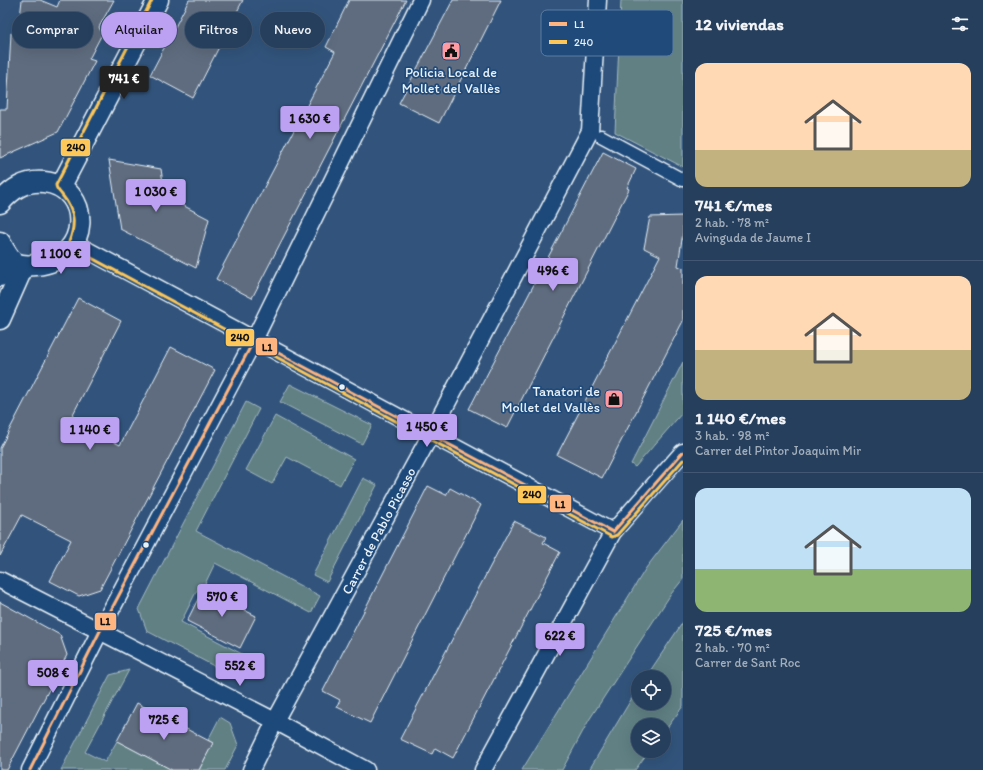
<!DOCTYPE html>
<html lang="es">
<head>
<meta charset="utf-8">
<style>
	body { margin:0; font-family:Itim,sans-serif; background:#324a66; color:#f1f3f6; height:100vh; display:flex; flex-direction:column; font-size:15px; white-space:nowrap }
	* { box-sizing:border-box; margin:0 }
	p { font-size:13px; color:#a4afbc }
	.icon { flex:none; width:22px; height:22px; fill:none; stroke:currentColor; stroke-width:2; stroke-linecap:round; stroke-linejoin:round }
	.map { position:relative; flex:1; overflow:hidden }
	.drawer { display:flex; flex-direction:column; background:#263f5d; width:300px }
	.drawer>* { flex:none }
	.banner { position:absolute; left:12px; top:12px; width:380px; height:36px; display:flex; gap:8px }
	.fabs { position:absolute; left:631px; top:670px; display:grid; gap:8px }
	.fabs a { display:grid; place-items:center; width:40px; height:40px; border-radius:50%; background:#263f5d; box-shadow:0 4px 16px #0002,0 0 0 1px #425872; font-size:20px }
	.price { position:absolute; translate:-50% -34px; padding:0 9px; border-radius:4px; background:#bca0f2; color:#111; font-size:13px; line-height:26px; filter:drop-shadow(0 1px 2px #0008) }
	.price::after { content:''; position:absolute; left:50%; top:24px; width:12px; height:9px; margin-left:-6px; background:inherit; clip-path:polygon(0 0,100% 0,50% 100%) }
	.price.on { background:#222; color:#fff }
	ul { padding:0; list-style:none }
	li { display:grid; align-content:center; gap:8px; height:212px; padding:0 12px }
	li+li { border-top:1px solid #425872 }
	li span { display:grid; place-items:center; height:124px; border-radius:12px; color:#555 }
	li>.icon { margin-inline-start:auto }
	span .icon { width:72px; height:72px; fill:#fffc; stroke-width:1 }
	li b { font-size:17px }
	h2 { display:flex; justify-content:space-between; align-items:center; height:48px; padding:0 12px; font-size:17px }
	.pill { padding:0 14px; border-radius:18px; background:#263f5d; box-shadow:0 4px 16px #0002,0 0 0 1px #425872; font-size:14px; line-height:36px }
	.pill.on { background:#bca0f2; color:#111 }
	main { display:flex; flex:1; min-height:0 }
	.map>svg:first-child { display:block }
	.green { fill:#608084; stroke:#a4b8be }
	.building { fill:#5f6c7f; stroke:#e8f1f8 }
	.lines { fill:none; stroke-linecap:round; stroke-linejoin:round }
	.pedestrian-casing { stroke:#e8f1f8; stroke-width:15 }
	.minor-casing { stroke:#e8f1f8; stroke-width:19 }
	.tertiary-casing { stroke:#e8f1f8; stroke-width:23 }
	.pedestrian { stroke:#1f4a7a; stroke-width:12 }
	.minor { stroke:#1f4a7a; stroke-width:16 }
	.tertiary { stroke:#1f4a7a; stroke-width:20 }
	.bus-1-casing { stroke:#1f4a7a; stroke-width:6 }
	.bus-2-casing { stroke:#1f4a7a; stroke-width:6 }
	.bus-1 { stroke:#ffb580; stroke-width:3 }
	.bus-2 { stroke:#fdc75a; stroke-width:3 }
	.bus-dot { fill:#e8f1f8; stroke:#1f4a7a; stroke-width:1.5 }
	.labels { text-anchor:middle; dominant-baseline:central; stroke-width:3.5; stroke-linejoin:round; paint-order:stroke }
	.poi-label { font-size:14px; fill:#e8f1f8; stroke:#1f4a7a }
	.street-label { font-size:14px; fill:#e8f1f8; stroke:#1f4a7a }
	.key { fill:#1f4a7a; stroke:#5b7ca0; stroke-width:1 }
	.key-label { font-size:11px; fill:#e8f1f8 }
	.line-badge { stroke:#1f4a7a; stroke-width:1.5 }
	.pale-badge-label { font-size:11px; text-anchor:middle; font-weight:bold; fill:#111 }
</style>
</head>
<body>
<main>
<div class="map">
<svg width="683" height="770" viewBox="0 0 683 770">
	<rect width="100%" height="100%" fill="#32547c"/>
	<filter id="ink" filterUnits="userSpaceOnUse"><feTurbulence type="fractalNoise" baseFrequency=".025" numOctaves="2"/><feDisplacementMap in="SourceGraphic" scale="8" xChannelSelector="R" yChannelSelector="G"/><feConvolveMatrix kernelMatrix="1 2 1 2 8 2 1 2 1" color-interpolation-filters="sRGB"/></filter>
	<g filter="url(#ink)">
		<!-- green -->
		<g class="green">
			<path d="M621 0H683V167L615 132Z"/>
			<path d="M683 362V412L635 467 631 464Z"/>
			<path d="M290 384 372 425 362 444 280 402Z"/>
			<path d="M246 402 259 409 196 531 320 596 311 613 215 563 204 586 200 584 181 622 242 654 231 675 147 631 139 609Z"/>
			<path d="M275 416 354 459 340 485 287 457 272 484 246 470Z"/>
			<path d="M363 478 377 485 327 582 313 575Z"/>
			<path d="M683 520V579L671 594 589 720 562 770H522L646 568Z"/>
			<path d="M683 622V706L664 732V725H638V751H649L635 770H589L638 688V703H664V677H646Z"/>
			<path d="M129 670 85 752 105 762 117 741 172 770H61L110 675Z"/>
			<path d="M220 717 230 723 238 745 225 770H199L213 743 208 740Z"/>
		</g>
		<!-- building -->
		<g class="building">
			<path d="M22 0H40L57 7 60 0H114L99 27 102 34 89 59 95 61 58 132 0 158V109H7L11 33 18 35Z"/>
			<path d="M189 0H243L193 98 150 75Z"/>
			<path d="M349 0H406L252 298 216 279 335 52 326 47Z"/>
			<path d="M453 0H501L439 123 399 103Z"/>
			<path d="M603 152 636 169 627 188 629 189 507 428 469 409Z"/>
			<path d="M109 160 161 169 165 196 209 219 196 268 120 229Z"/>
			<path d="M683 216V232L678 266 683 268V321L602 478 557 455 660 256 644 248 650 217Z"/>
			<path d="M78 298 121 321 70 420 120 445 171 347 215 370 100 589 79 596 50 581 71 540 22 515 0 556V448Z"/>
			<path d="M428 486 446 495 450 488 481 505 370 723 337 707 340 700 323 691Z"/>
			<path d="M514 521 546 537 543 543 560 552 453 758 435 748 432 754 400 739Z"/>
			<path d="M203 589 256 616 240 648 187 621Z"/>
			<path d="M0 602 60 635 67 655 7 770H0Z"/>
			<path d="M137 703 213 743 199 770H172L117 741Z"/>
		</g>
		<g class="lines">
			<!-- pedestrian casing -->
			<g class="pedestrian-casing">
				<path id="pedestrian" d="M601 136 683 180"/>
			</g>
			<!-- minor casing -->
			<g class="minor-casing">
				<g id="minor">
					<path d="M74 243 613 532"/>
					<path d="M0 580 275 721 366 770"/>
					<path d="M30 770 100 631 254 340 421 0"/>
					<path d="M251 770 275 721 431 434 590 131 598 0"/>
					<path d="M483 770 613 532 683 452"/>
				</g>
			</g>
			<!-- tertiary casing -->
			<g class="tertiary-casing">
				<g id="tertiary">
					<path d="M61 186 158 0"/>
					<path d="M0 203C12 189 25 180 44 182 93 187 92 260 36 265 13 267 11 262 0 242"/>
					<path d="M0 276 9 259"/>
					<path d="M0 319 23 267"/>
				</g>
			</g>
			<!-- pedestrian -->
			<use href="#pedestrian" class="pedestrian"/>
			<!-- minor -->
			<use href="#minor" class="minor"/>
			<!-- tertiary -->
			<use href="#tertiary" class="tertiary"/>
			<!-- bus-1 casing -->
			<g class="bus-1-casing">
				<path id="bus-1" d="M30 770 100 631 254 340 613 532 683 452"/>
			</g>
			<!-- bus-2 casing -->
			<g class="bus-2-casing">
				<path id="bus-2" d="M152 0 56 185C56 189 59 191 62 195 75 211 76 224 69 242L71 247 612 537 617 535 683 460"/>
			</g>
			<!-- bus-1 -->
			<use href="#bus-1" class="bus-1"/>
			<!-- bus-2 -->
			<use href="#bus-2" class="bus-2"/>
		</g>
	</g>
	<!-- icons -->
	<defs>
		<g id="civic-square" transform="scale(1)"><rect x="-9" y="-9" width="18" height="18" rx="4" fill="#ff9aa2" stroke="#1f4a7a"/><path d="M-.6-6.5H3V-4.5H.6V-3L4-1V1h2V6H-6V1h2V-1L-.6-3ZM-1.2 2.5V6h2.4V2.5Z" fill="#111"/></g>
		<g id="shop-square" transform="scale(1)"><rect x="-9" y="-9" width="18" height="18" rx="4" fill="#ff9aa2" stroke="#1f4a7a"/><path d="M-5-2.5h2.3a2.7 3.5 0 0 1 5.4 0H5L5.5 6h-11ZM-1.5-2.5h3a1.5 2.3 0 0 0-3 0Z" fill="#111"/></g>
	</defs>
	<g fill-rule="evenodd">
		<use href="#civic-square" x="451" y="51"/>
		<use href="#shop-square" x="614" y="399"/>
	</g>
	<!-- markers -->
	<g class="bus-dot">
		<circle cx="342" cy="387" r="3.5"/>
		<circle cx="146" cy="545" r="3.5"/>
	</g>
	<g class="labels">
		<!-- poi labels -->
		<g class="poi-label">
			<text x="451" y="72">Policia Local de<tspan x="451" dy="16">Mollet del Vallès</tspan></text>
			<text x="600" y="391" text-anchor="end">Tanatori de<tspan x="600" dy="16">Mollet del Vallès</tspan></text>
		</g>
		<!-- street labels -->
		<g class="street-label">
			<text transform="translate(379 531) rotate(-62)">Carrer de Pablo Picasso</text>
		</g>
	</g>
	<!-- legend -->
	<rect x="541" y="10" width="132" height="46" rx="6" class="key"/>
	<rect x="549" y="22" width="18" height="4" fill="#ffb580"/>
	<rect x="549" y="40" width="18" height="4" fill="#fdc75a"/>
	<g class="key-label">
		<text x="574" y="28">L1</text>
		<text x="574" y="46">240</text>
	</g>
	<g class="line-badge">
		<rect x="60" y="138" width="31" height="19" rx="4" fill="#fdc75a"/>
		<rect x="225" y="328" width="30" height="19" rx="4" fill="#fdc75a"/>
		<rect x="255" y="337" width="23" height="19" rx="4" fill="#ffb580"/>
		<rect x="517" y="485" width="30" height="19" rx="4" fill="#fdc75a"/>
		<rect x="549" y="494" width="23" height="19" rx="4" fill="#ffb580"/>
		<rect x="94" y="612" width="23" height="19" rx="4" fill="#ffb580"/>
	</g>
	<g class="pale-badge-label">
		<text x="76" y="151">240</text>
		<text x="240" y="341">240</text>
		<text x="267" y="351">L1</text>
		<text x="532" y="498">240</text>
		<text x="560" y="508">L1</text>
		<text x="105" y="625">L1</text>
	</g>
</svg>
<div class="fabs">
<a><svg class="icon" aria-label="locate" viewBox="0 0 24 24"><circle cx="12" cy="12" r="6"/><path d="M12 2v4M12 18v4M2 12h4M18 12h4"/></svg></a>
<a><svg class="icon" aria-label="layers" viewBox="0 0 24 24"><path d="M12 4l9 5-9 5-9-5zM3 14l9 5 9-5"/></svg></a>
</div>
<b class="price on" style="left:124px;top:100px">741 €</b>
<b class="price" style="left:310px;top:140px">1 630 €</b>
<b class="price" style="left:156px;top:213px">1 030 €</b>
<b class="price" style="left:61px;top:275px">1 100 €</b>
<b class="price" style="left:553px;top:292px">496 €</b>
<b class="price" style="left:427px;top:448px">1 450 €</b>
<b class="price" style="left:90px;top:451px">1 140 €</b>
<b class="price" style="left:222px;top:618px">570 €</b>
<b class="price" style="left:560px;top:657px">622 €</b>
<b class="price" style="left:240px;top:687px">552 €</b>
<b class="price" style="left:53px;top:694px">508 €</b>
<b class="price" style="left:164px;top:741px">725 €</b>
<div class="banner">
<a class="pill">Comprar</a>
<a class="pill on">Alquilar</a>
<a class="pill">Filtros</a>
<a class="pill">Nuevo</a>
</div>
</div>
<section class="drawer">
<h2>12 viviendas<svg class="icon" aria-label="filters" viewBox="0 0 24 24"><path d="M4 7h16M4 17h16"/><circle cx="9" cy="7" r="2"/><circle cx="15" cy="17" r="2"/></svg></h2>
<ul>
<li><span style="background:linear-gradient(#ffd9b3 70%,#c2b280 0)"><svg class="icon" aria-label="home" viewBox="0 0 24 24"><path d="M3 11l9-7 9 7M6 9v11h12V9"/></svg></span><div><b>741 €/mes</b><p>2 hab. · 78 m²</p><p>Avinguda de Jaume I</p></div></li>
<li><span style="background:linear-gradient(#ffd9b3 60%,#c2b280 0)"><svg class="icon" aria-label="home" viewBox="0 0 24 24"><path d="M3 11l9-7 9 7M6 9v11h12V9"/></svg></span><div><b>1 140 €/mes</b><p>3 hab. · 98 m²</p><p>Carrer del Pintor Joaquim Mir</p></div></li>
<li><span style="background:linear-gradient(#bfe0f5 65%,#8fb573 0)"><svg class="icon" aria-label="home" viewBox="0 0 24 24"><path d="M3 11l9-7 9 7M6 9v11h12V9"/></svg></span><div><b>725 €/mes</b><p>2 hab. · 70 m²</p><p>Carrer de Sant Roc</p></div></li>
</ul>
</section>
</main>
</body>
</html>
